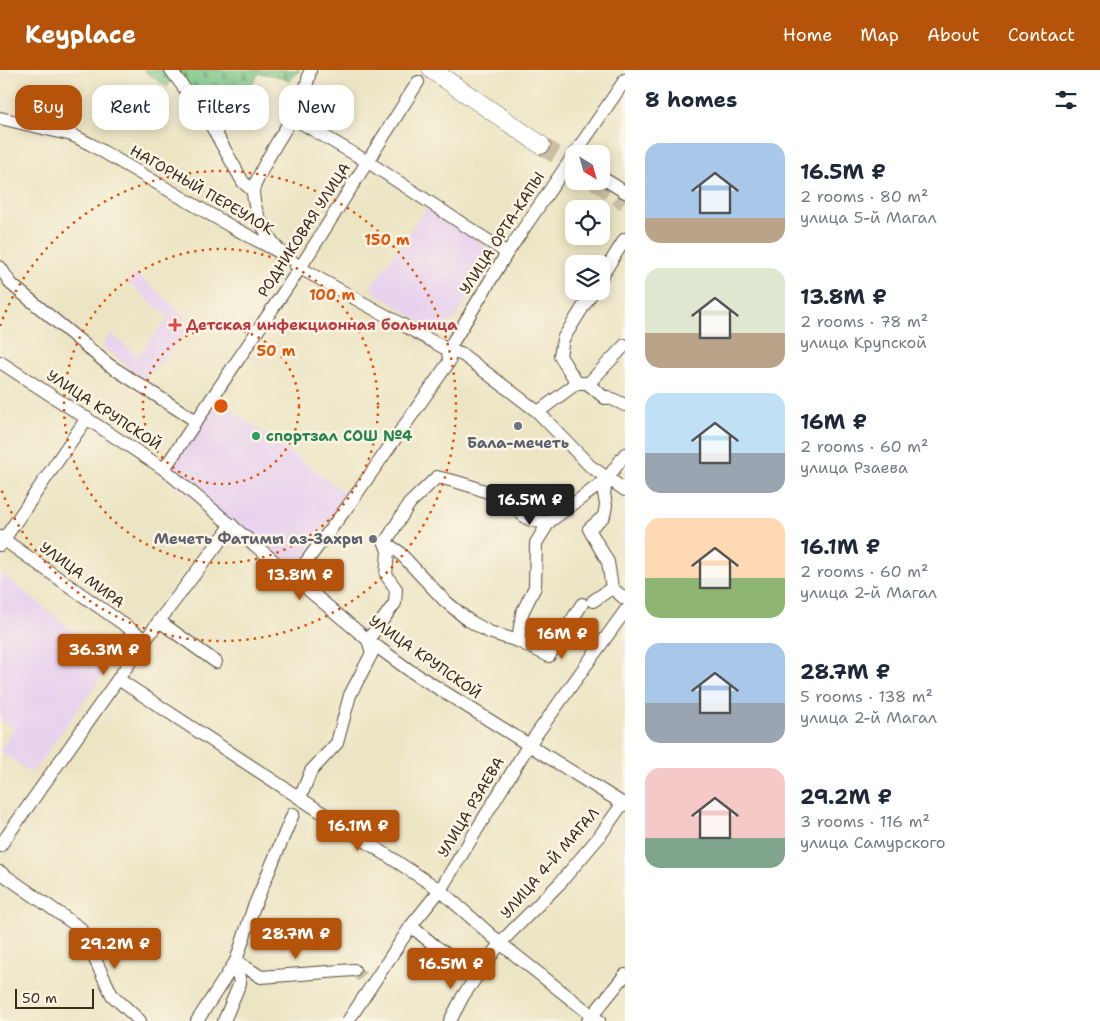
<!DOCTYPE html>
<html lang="en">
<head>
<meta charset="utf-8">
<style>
	body { margin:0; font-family:"Shantell Sans",sans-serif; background:#f6f6f7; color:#1f2937; height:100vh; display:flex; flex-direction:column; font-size:19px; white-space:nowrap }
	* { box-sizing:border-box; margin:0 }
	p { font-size:16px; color:#747a83 }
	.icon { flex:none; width:28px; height:28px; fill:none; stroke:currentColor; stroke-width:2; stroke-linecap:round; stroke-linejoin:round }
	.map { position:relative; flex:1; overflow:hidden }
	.sheet { display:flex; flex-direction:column; background:#fff; width:475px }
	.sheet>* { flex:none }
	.guide { position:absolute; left:15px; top:15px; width:475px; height:45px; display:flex; gap:10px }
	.needle { width:32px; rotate:143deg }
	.tools { position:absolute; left:565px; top:75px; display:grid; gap:10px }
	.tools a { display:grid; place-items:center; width:45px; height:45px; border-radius:10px; background:#fff; box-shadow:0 2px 12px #0003; font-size:25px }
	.scale { position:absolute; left:15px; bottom:12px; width:79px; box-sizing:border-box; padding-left:5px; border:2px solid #3b2a1e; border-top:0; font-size:14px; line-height:18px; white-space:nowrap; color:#3b2a1e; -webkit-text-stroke:4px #fcf5e5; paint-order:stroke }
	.price { position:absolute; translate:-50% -42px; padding:0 11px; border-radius:5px; background:#b45309; color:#fff; font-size:16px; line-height:32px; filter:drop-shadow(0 1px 2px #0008) }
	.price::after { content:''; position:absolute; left:50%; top:30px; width:15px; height:11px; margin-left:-8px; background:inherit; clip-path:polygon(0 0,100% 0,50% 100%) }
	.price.selected { background:#222; color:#fff }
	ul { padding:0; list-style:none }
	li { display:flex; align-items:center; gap:15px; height:125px; padding:0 20px }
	li span { display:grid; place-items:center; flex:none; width:140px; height:100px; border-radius:15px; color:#555 }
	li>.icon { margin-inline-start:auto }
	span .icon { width:60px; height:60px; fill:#fffc; stroke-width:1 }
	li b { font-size:21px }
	h2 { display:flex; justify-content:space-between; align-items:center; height:60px; padding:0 20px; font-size:21px }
	.chip { padding:0 18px; border-radius:15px; background:#fff; box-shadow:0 2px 12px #0003; font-size:18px; line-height:45px }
	.chip.selected { background:#b45309; color:#fff }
	header { display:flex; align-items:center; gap:30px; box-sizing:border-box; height:70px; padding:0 25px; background:#b45309; color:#fff }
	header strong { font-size:24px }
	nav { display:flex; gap:28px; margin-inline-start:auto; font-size:18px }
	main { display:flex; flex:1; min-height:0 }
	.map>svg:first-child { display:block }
	.built { fill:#e8d2ee }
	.cemetery { fill:url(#cemetery-stones); stroke:#5c7952 }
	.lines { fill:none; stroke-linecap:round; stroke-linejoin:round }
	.minor-tunnel { stroke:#c9c0a3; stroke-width:12; stroke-dasharray:12 6; stroke-linecap:butt }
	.highway-tunnel { stroke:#c9c0a3; stroke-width:18; stroke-dasharray:18 9; stroke-linecap:butt }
	.minor-casing { stroke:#564637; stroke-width:14 }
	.highway-casing { stroke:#564637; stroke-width:19 }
	.minor { stroke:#fff; stroke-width:12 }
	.highway { stroke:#fff; stroke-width:18 }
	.ring { fill:none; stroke:#df570d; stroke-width:2.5; stroke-dasharray:2.5 5 }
	.health-dot { fill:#e0444e; stroke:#fcf5e5; stroke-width:2 }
	.worship-dot { fill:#6b7280; stroke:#fcf5e5; stroke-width:2 }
	.leisure-dot { fill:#2e9e5b; stroke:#fcf5e5; stroke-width:2 }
	.labels { text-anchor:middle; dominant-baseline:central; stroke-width:5; stroke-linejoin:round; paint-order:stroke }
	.street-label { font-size:15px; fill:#3b2a1e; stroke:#fcf5e5 }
	.health-label { font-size:15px; font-weight:bold; fill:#be3a42; stroke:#fcf5e5; text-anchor:start }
	.leisure-label { font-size:15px; font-weight:bold; fill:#27864d; stroke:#fcf5e5; text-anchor:start }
	.worship-label { font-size:15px; font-weight:bold; fill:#5b616d; stroke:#fcf5e5 }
	.centre { fill:#df570d; stroke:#fcf5e5; stroke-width:2.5 }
	.ring-label { font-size:15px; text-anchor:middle; font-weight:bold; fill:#df570d; stroke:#fcf5e5; stroke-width:5; stroke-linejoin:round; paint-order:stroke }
</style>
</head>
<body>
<header>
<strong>Keyplace</strong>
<nav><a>Home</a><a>Map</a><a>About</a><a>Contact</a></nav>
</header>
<main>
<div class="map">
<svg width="625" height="951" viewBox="0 0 625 951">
	<defs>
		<pattern id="cemetery-stones" width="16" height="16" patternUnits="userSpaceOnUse" patternTransform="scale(1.25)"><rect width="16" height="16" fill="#7cc887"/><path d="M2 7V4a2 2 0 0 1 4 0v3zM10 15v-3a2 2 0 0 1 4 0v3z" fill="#67a36e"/></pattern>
	</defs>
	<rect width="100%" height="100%" fill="#fcf5e5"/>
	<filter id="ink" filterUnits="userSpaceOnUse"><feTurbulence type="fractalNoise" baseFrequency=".02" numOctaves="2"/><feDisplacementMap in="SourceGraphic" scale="10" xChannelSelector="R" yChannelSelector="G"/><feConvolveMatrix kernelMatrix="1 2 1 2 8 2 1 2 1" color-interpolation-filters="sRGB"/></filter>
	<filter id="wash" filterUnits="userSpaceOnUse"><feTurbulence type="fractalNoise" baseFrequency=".0096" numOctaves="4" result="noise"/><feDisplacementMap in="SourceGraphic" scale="20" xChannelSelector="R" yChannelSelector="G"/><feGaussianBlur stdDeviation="1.12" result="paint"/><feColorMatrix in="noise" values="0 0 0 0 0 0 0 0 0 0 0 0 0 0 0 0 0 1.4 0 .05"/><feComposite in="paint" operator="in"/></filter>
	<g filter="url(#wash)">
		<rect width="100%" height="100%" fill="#ece5c4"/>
		<!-- built -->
		<g class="built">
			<path d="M428 135 495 182 455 248 435 261 370 219Z"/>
			<path d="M136 203 187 248 183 253 190 258 144 311 102 275 111 264 137 286 169 248 128 212Z"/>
			<path d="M220 331 349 426 294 501 164 406Z"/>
			<path d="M0 502 112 592 32 703 0 681 14 659 0 649Z"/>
		</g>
		<!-- cemetery -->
		<path class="cemetery" d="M144 0H300L289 11 278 6 259 3 247 23 233 15 223 19 209 45 171 10 167 17Z"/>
	</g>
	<g filter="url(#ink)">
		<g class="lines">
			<!-- minor-tunnel -->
			<path class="minor-tunnel" d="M354 900 362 907"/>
			<!-- highway-tunnel -->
			<g class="highway-tunnel">
				<path d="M541 75 574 97"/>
				<path d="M595 111 625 132"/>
			</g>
			<!-- minor casing -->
			<g class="minor-casing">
				<g id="minor">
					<path d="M171 0 211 55 243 112 253 121"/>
					<path d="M0 48 72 65 90 74 232 157 283 184 300 198 448 280 463 285 538 342 590 396 625 420"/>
					<path d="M293 48 368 92 507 183"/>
					<path d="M601 107 625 122"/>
					<path d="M280 181C266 166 254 143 253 122 253 117 258 109 260 104 275 70 305 37 310 0"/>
					<path d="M0 197 11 214 109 295 196 351"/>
					<path d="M601 207 625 169"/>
					<path d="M0 292 164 399 368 570 409 600 625 735"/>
					<path d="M577 313 560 286 563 269 593 221"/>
					<path d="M587 313 605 328 608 327 625 335"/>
					<path d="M538 342 577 313H589L625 275"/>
					<path d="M164 399 300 198 418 12"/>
					<path d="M607 409 604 423 606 435 604 446 589 459 608 492 612 518 625 529"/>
					<path d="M0 467 146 570"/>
					<path d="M385 473 398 481 444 530 468 550 489 562 518 571 549 586 582 534"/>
					<path d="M0 475 87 348"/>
					<path d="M294 508 348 436 449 292 448 280 507 183 625 10"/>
					<path d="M593 531 612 518"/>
					<path d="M159 551 216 592"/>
					<path d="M518 571 522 543 535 517 536 473 549 452 607 409 625 384"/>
					<path d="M118 609 440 820 500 873 599 951"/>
					<path d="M300 728 311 701 337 673 350 625 372 583 368 570 395 533 396 519 386 505 388 481 385 473 409 434 437 407C460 412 481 418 503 429 524 440 519 453 549 452"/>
					<path d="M0 776 159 551 232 455"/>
					<path d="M0 802 80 858 112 925 140 951"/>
					<path d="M411 856 435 876 478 905"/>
					<path d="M236 891 261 907 354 900"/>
					<path d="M197 951 236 891"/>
					<path d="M224 951 240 913 236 891 253 839 293 744"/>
					<path d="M348 951 411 856 440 820 528 676 625 541"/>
					<path d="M450 951 463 926 500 873 559 814 599 767 623 733"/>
					<path d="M588 951 625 905"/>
				</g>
			</g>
			<!-- highway casing -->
			<g class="highway-casing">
				<path id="highway" d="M432 0 541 75"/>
			</g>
			<!-- minor -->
			<use href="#minor" class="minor"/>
			<!-- highway -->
			<use href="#highway" class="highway"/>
		</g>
	</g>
	<!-- distance rings -->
	<g class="ring">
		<circle cx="221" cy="336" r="78"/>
		<circle cx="221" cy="336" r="157"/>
		<path d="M0 256A235 235 0 1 1 0 416"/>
	</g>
	<!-- markers -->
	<path class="health-dot" d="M172.5 247.5h5v5h5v5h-5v5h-5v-5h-5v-5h5z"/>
	<g class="worship-dot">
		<circle cx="518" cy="356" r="5"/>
		<circle cx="373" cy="469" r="5"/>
	</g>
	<circle class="leisure-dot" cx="256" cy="366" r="5"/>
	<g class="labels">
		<!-- street labels -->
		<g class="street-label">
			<text transform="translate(202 120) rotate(30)">НАГОРНЫЙ ПЕРЕУЛОК</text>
			<text transform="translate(304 160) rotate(-57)">РОДНИКОВАЯ УЛИЦА</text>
			<text transform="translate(502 163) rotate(-57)">УЛИЦА ОРТА-КАПЫ</text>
			<text transform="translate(104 340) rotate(33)">УЛИЦА КРУПСКОЙ</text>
			<text transform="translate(82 505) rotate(36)">УЛИЦА МИРА</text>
			<text transform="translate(425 587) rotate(35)">УЛИЦА КРУПСКОЙ</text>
			<text transform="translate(471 737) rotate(-59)">УЛИЦА РЗАЕВА</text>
			<text transform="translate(550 793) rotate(-49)">УЛИЦА 4-Й МАГАЛ</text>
		</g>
		<!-- health labels -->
		<g class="health-label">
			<text x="186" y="255">Детская инфекционная больница</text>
		</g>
		<!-- leisure labels -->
		<g class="leisure-label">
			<text x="266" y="366">спортзал СОШ №4</text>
		</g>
		<!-- worship labels -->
		<g class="worship-label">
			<text x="518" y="373">Бала-мечеть</text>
			<text x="363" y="469" text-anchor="end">Мечеть Фатимы аз-Захры</text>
		</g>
	</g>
	<circle cx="221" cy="336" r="8" class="centre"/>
	<g class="ring-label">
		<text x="387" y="175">150 m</text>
		<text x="332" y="230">100 m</text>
		<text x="276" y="286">50 m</text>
	</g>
</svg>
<div class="tools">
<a><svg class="needle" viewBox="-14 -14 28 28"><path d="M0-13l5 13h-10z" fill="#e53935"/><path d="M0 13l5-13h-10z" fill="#747a83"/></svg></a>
<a><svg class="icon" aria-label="locate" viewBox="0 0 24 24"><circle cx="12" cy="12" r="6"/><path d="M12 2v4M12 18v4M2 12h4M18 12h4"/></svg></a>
<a><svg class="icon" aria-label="layers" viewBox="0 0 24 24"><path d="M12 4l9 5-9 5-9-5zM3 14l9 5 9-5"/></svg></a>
</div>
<div class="scale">50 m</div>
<b class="price selected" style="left:530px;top:456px">16.5M ₽</b>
<b class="price" style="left:300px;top:531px">13.8M ₽</b>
<b class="price" style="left:562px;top:590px">16M ₽</b>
<b class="price" style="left:104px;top:606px">36.3M ₽</b>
<b class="price" style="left:358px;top:782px">16.1M ₽</b>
<b class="price" style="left:296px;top:890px">28.7M ₽</b>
<b class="price" style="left:115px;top:900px">29.2M ₽</b>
<b class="price" style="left:451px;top:920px">16.5M ₽</b>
<div class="guide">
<a class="chip selected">Buy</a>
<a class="chip">Rent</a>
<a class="chip">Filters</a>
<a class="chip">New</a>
</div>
</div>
<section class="sheet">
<h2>8 homes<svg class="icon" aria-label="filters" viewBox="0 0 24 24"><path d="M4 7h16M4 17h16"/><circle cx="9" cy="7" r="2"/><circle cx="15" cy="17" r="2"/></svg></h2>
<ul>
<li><span style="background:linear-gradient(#a9c7e8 75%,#b9a48a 0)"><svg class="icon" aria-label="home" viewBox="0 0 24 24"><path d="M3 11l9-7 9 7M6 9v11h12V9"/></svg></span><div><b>16.5M ₽</b><p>2 rooms · 80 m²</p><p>улица 5-й Магал</p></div></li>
<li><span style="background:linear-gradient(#dfe7d0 65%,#b9a48a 0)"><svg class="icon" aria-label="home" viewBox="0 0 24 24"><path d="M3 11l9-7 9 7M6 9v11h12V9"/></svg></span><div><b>13.8M ₽</b><p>2 rooms · 78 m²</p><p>улица Крупской</p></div></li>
<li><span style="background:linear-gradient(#bfe0f5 60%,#9aa5b1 0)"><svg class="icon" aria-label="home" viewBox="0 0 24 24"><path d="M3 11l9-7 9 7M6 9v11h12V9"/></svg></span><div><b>16M ₽</b><p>2 rooms · 60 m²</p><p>улица Рзаева</p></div></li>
<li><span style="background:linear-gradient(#ffd9b3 60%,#8fb573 0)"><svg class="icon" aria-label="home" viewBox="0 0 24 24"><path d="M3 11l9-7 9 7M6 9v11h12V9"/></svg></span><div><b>16.1M ₽</b><p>2 rooms · 60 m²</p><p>улица 2-й Магал</p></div></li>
<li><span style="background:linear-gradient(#a9c7e8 60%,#9aa5b1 0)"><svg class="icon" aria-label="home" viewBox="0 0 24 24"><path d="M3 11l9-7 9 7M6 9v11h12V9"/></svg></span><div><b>28.7M ₽</b><p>5 rooms · 138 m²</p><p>улица 2-й Магал</p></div></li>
<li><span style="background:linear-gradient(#f6c9c9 70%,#7fa58c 0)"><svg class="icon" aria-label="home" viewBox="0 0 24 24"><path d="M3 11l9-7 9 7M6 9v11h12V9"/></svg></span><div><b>29.2M ₽</b><p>3 rooms · 116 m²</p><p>улица Самурского</p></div></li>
</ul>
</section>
</main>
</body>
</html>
